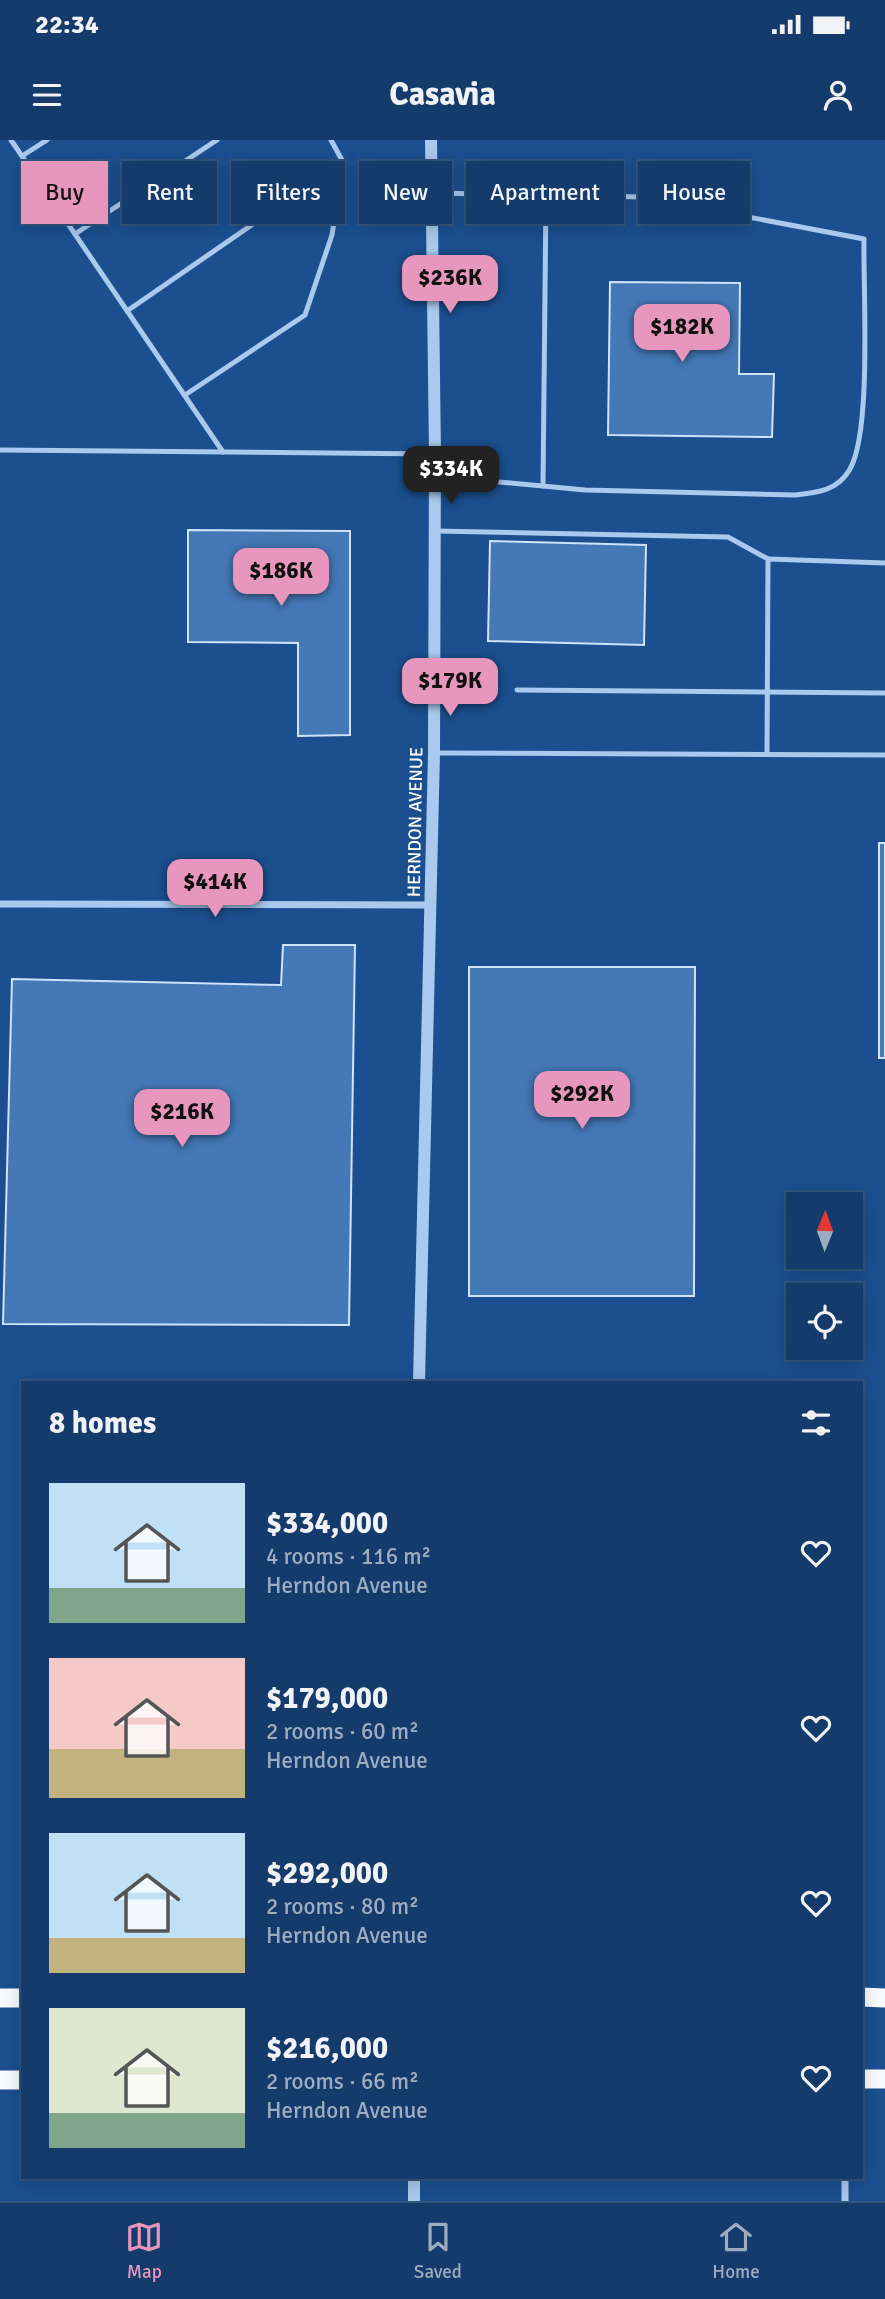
<!DOCTYPE html>
<html lang="en">
<head>
<meta charset="utf-8">
<style>
	body { margin:0; font-family:Signika,sans-serif; background:#1d4271; color:#f1f3f6; height:100vh; display:flex; flex-direction:column; font-size:26px; white-space:nowrap }
	* { box-sizing:border-box; margin:0 }
	p { font-size:23px; color:#9dadc1 }
	.icon { flex:none; width:38px; height:38px; fill:none; stroke:currentColor; stroke-width:2; stroke-linecap:round; stroke-linejoin:round }
	.map { position:relative; flex:1; overflow:hidden }
	.sheet { position:absolute; left:21px; top:1241px; width:842px; height:798px; display:flex; flex-direction:column; background:#143b6b; border-radius:0px; box-shadow:0 4px 18px #0003,0 0 0 2px #33557e }
	.sheet>* { flex:none }
	.guide { position:absolute; left:21px; top:21px; width:844px; height:63px; display:flex; gap:14px }
	.needle { width:46px; rotate:1deg }
	.buttons { position:absolute; left:786px; top:1052px; display:grid; gap:14px }
	.buttons a { display:grid; place-items:center; width:77px; height:77px; border-radius:0px; background:#143b6b; box-shadow:0 4px 18px #0003,0 0 0 2px #33557e; font-size:35px }
	.price { position:absolute; translate:-50% -60px; padding:0 16px; border-radius:14px; background:#e797bd; color:#111; font-size:23px; line-height:46px; filter:drop-shadow(0 2px 4px #0008) }
	.price::after { content:''; position:absolute; left:50%; top:42px; width:21px; height:16px; margin-left:-10px; background:inherit; clip-path:polygon(0 0,100% 0,50% 100%) }
	.price.current { background:#222; color:#fff }
	ul { padding:0; list-style:none }
	li { display:flex; align-items:center; gap:21px; height:175px; padding:0 28px }
	li span { display:grid; place-items:center; flex:none; width:196px; height:140px; border-radius:0px; color:#555 }
	li>.icon { margin-inline-start:auto }
	span .icon { width:84px; height:84px; fill:#fffc; stroke-width:1 }
	li b { font-size:30px }
	h2 { display:flex; justify-content:space-between; align-items:center; height:84px; padding:0 28px; font-size:30px }
	.pill { padding:0 24px; border-radius:0px; background:#143b6b; box-shadow:0 4px 18px #0003,0 0 0 2px #33557e; font-size:24px; line-height:63px }
	.pill.current { background:#e797bd; color:#111 }
	.status { display:flex; justify-content:space-between; align-items:center; height:49px; padding:0 35px; background:#143b6b; direction:ltr }
	.status svg { height:19px; fill:currentColor }
	header { display:flex; justify-content:space-between; align-items:center; height:91px; padding:0 28px; background:#143b6b; font-size:32px; font-weight:800 }
	.tabs { display:flex; justify-content:space-around; align-items:center; height:98px; border-top:2px solid #33557e; background:#143b6b; font-size:19px; color:#9dadc1 }
	.tabs a { display:grid; justify-items:center; gap:4px }
	.tabs .current { color:#e797bd }
	.map>svg:first-child { display:block }
	.building { fill:#4478b7; stroke:#cfe3fa; stroke-width:2 }
	.lines { fill:none; stroke-linecap:round; stroke-linejoin:round }
	.service { stroke:#a9c9ee; stroke-width:5 }
	.minor { stroke:#a9c9ee; stroke-width:7 }
	.tertiary { stroke:#a9c9ee; stroke-width:12 }
	.trunk { stroke:#f8faff; stroke-width:19 }
	.labels { text-anchor:middle; dominant-baseline:central; stroke-width:5; stroke-linejoin:round; paint-order:stroke }
	.street-label { font-size:18px; fill:#fff; stroke:#1b4f8f }
</style>
</head>
<body>
<div class="status"><b>22:34</b><svg viewBox="0 0 49 12"><path d="M0 12V9h3v3zM5 12V6h3v6zM10 12V3h3v9zM15 12V0h3v12zM26 1h20v11H26zM47 4h2v5h-2z"/></svg></div>
<header><svg class="icon" aria-label="menu" viewBox="0 0 24 24"><path d="M4 6h16M4 12h16M4 18h16"/></svg>Casavia<svg class="icon" aria-label="person" viewBox="0 0 24 24"><circle cx="12" cy="8" r="4"/><path d="M4 21q1-7 8-7t8 7"/></svg></header>
<div class="map">
<svg width="885" height="2061" viewBox="0 0 885 2061">
	<rect width="100%" height="100%" fill="#1b4f8f"/>
	<!-- building -->
	<g class="building">
		<path d="M610 142 740 143 739 234H774L772 297 608 295Z"/>
		<path d="M188 390 350 391V595L298 596V503L188 502Z"/>
		<path d="M490 401 646 405 644 505 488 501Z"/>
		<rect x="879" y="703" width="6" height="215"/>
		<path d="M283 805H355L349 1185 3 1184 12 839 281 845Z"/>
		<path d="M469 827H695L694 1156H469Z"/>
	</g>
	<g class="lines">
		<!-- service -->
		<g class="service">
			<path d="M11 0 223 312"/>
			<path d="M22 16 47 0"/>
			<path d="M433 53 643 57 864 99C863 150 872 290 850 329 838 351 816 353 795 355L585 350 499 342 434 340"/>
			<path d="M75 94 217 0"/>
			<path d="M127 171 343 22"/>
			<path d="M185 255 305 175 332 95 343 22 331 0"/>
			<path d="M0 310 434 314"/>
			<path d="M543 346 546 55"/>
			<path d="M436 391 728 397 768 419 767 614"/>
			<path d="M768 419 885 423"/>
			<path d="M517 550 885 553"/>
			<path d="M434 613 885 615"/>
		</g>
		<!-- minor -->
		<g class="minor">
			<path d="M0 764 431 765"/>
			<path d="M845 2061V2037"/>
		</g>
		<!-- tertiary -->
		<g class="tertiary">
			<path d="M419 1242 434 613 435 314 431 0"/>
			<path d="M414 2061V2037"/>
		</g>
		<!-- trunk -->
		<g class="trunk">
			<path d="M861 1857 885 1858"/>
			<path d="M0 1858H23"/>
			<path d="M861 1939H885"/>
			<path d="M0 1940H23"/>
		</g>
	</g>
	<g class="labels">
		<!-- street labels -->
		<g class="street-label">
			<text transform="translate(415 682) rotate(-89)">HERNDON AVENUE</text>
		</g>
	</g>
</svg>
<div class="buttons">
<a><svg class="needle" viewBox="-14 -14 28 28"><path d="M0-13l5 13h-10z" fill="#e53935"/><path d="M0 13l5-13h-10z" fill="#9dadc1"/></svg></a>
<a><svg class="icon" aria-label="locate" viewBox="0 0 24 24"><circle cx="12" cy="12" r="6"/><path d="M12 2v4M12 18v4M2 12h4M18 12h4"/></svg></a>
</div>
<b class="price" style="left:450px;top:175px">$236K</b>
<b class="price" style="left:682px;top:224px">$182K</b>
<b class="price current" style="left:451px;top:366px">$334K</b>
<b class="price" style="left:281px;top:468px">$186K</b>
<b class="price" style="left:450px;top:578px">$179K</b>
<b class="price" style="left:215px;top:779px">$414K</b>
<b class="price" style="left:582px;top:991px">$292K</b>
<b class="price" style="left:182px;top:1009px">$216K</b>
<div class="guide">
<a class="pill current">Buy</a>
<a class="pill">Rent</a>
<a class="pill">Filters</a>
<a class="pill">New</a>
<a class="pill">Apartment</a>
<a class="pill">House</a>
</div>
<section class="sheet">
<h2>8 homes<svg class="icon" aria-label="filters" viewBox="0 0 24 24"><path d="M4 7h16M4 17h16"/><circle cx="9" cy="7" r="2"/><circle cx="15" cy="17" r="2"/></svg></h2>
<ul>
<li><span style="background:linear-gradient(#bfe0f5 75%,#7fa58c 0)"><svg class="icon" aria-label="home" viewBox="0 0 24 24"><path d="M3 11l9-7 9 7M6 9v11h12V9"/></svg></span><div><b>$334,000</b><p>4 rooms · 116 m²</p><p>Herndon Avenue</p></div><svg class="icon" aria-label="heart" viewBox="0 0 24 24"><path d="M12 20l-8-8c-3-5 5-10 8-4 3-6 11-1 8 4z"/></svg></li>
<li><span style="background:linear-gradient(#f6c9c9 65%,#c2b280 0)"><svg class="icon" aria-label="home" viewBox="0 0 24 24"><path d="M3 11l9-7 9 7M6 9v11h12V9"/></svg></span><div><b>$179,000</b><p>2 rooms · 60 m²</p><p>Herndon Avenue</p></div><svg class="icon" aria-label="heart" viewBox="0 0 24 24"><path d="M12 20l-8-8c-3-5 5-10 8-4 3-6 11-1 8 4z"/></svg></li>
<li><span style="background:linear-gradient(#bfe0f5 75%,#c2b280 0)"><svg class="icon" aria-label="home" viewBox="0 0 24 24"><path d="M3 11l9-7 9 7M6 9v11h12V9"/></svg></span><div><b>$292,000</b><p>2 rooms · 80 m²</p><p>Herndon Avenue</p></div><svg class="icon" aria-label="heart" viewBox="0 0 24 24"><path d="M12 20l-8-8c-3-5 5-10 8-4 3-6 11-1 8 4z"/></svg></li>
<li><span style="background:linear-gradient(#dfe7d0 75%,#7fa58c 0)"><svg class="icon" aria-label="home" viewBox="0 0 24 24"><path d="M3 11l9-7 9 7M6 9v11h12V9"/></svg></span><div><b>$216,000</b><p>2 rooms · 66 m²</p><p>Herndon Avenue</p></div><svg class="icon" aria-label="heart" viewBox="0 0 24 24"><path d="M12 20l-8-8c-3-5 5-10 8-4 3-6 11-1 8 4z"/></svg></li>
</ul>
</section>
</div>
<nav class="tabs">
<a class="current"><svg class="icon" aria-label="map" viewBox="0 0 24 24"><path d="M3 6l6-2 6 2 6-2v14l-6 2-6-2-6 2zM9 4v14M15 6v14"/></svg>Map</a>
<a><svg class="icon" aria-label="saved" viewBox="0 0 24 24"><path d="M7 4h10v16l-5-4-5 4z"/></svg>Saved</a>
<a><svg class="icon" aria-label="home" viewBox="0 0 24 24"><path d="M3 11l9-7 9 7M6 9v11h12V9"/></svg>Home</a>
</nav>
</body>
</html>
